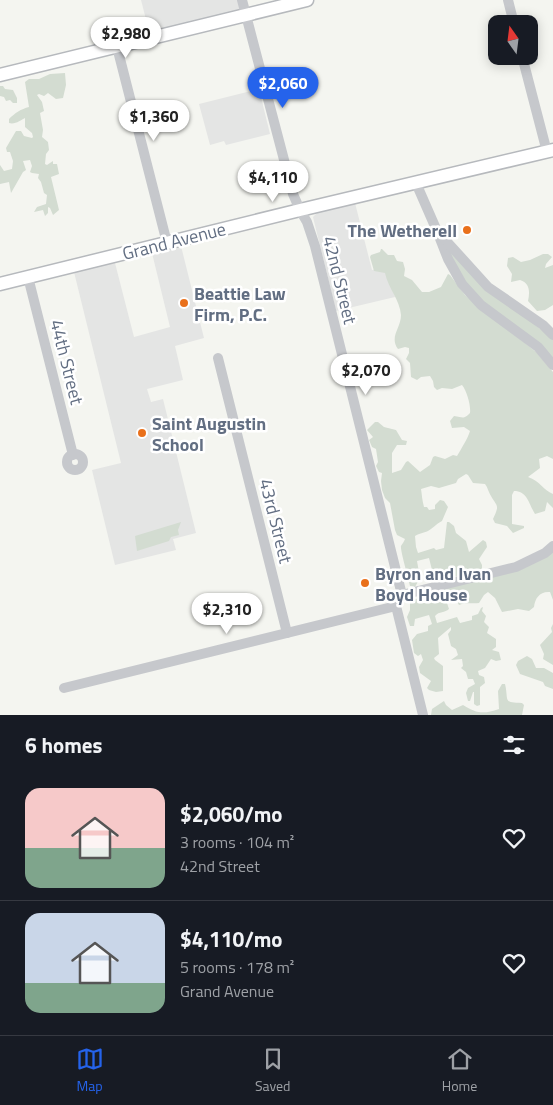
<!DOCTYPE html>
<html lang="en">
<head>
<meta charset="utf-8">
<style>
	body { margin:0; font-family:"Titillium Web",sans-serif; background:#242831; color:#f1f3f6; height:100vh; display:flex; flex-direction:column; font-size:19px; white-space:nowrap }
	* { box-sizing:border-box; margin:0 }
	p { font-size:16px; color:#9ea1a6 }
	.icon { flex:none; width:28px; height:28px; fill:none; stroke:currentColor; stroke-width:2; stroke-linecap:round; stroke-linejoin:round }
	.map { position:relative; height:715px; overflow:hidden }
	.details { display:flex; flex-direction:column; background:#171b24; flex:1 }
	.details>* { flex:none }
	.needle { width:32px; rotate:346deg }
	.fabs { position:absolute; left:488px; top:15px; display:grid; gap:10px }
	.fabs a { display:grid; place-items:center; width:50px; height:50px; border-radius:10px; background:#171b24; box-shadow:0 2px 12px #0003; font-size:25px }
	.price { position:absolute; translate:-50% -42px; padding:0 11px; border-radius:18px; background:#fff; color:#222; font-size:16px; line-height:32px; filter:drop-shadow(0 1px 2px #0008) }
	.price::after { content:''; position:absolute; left:50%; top:30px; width:15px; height:11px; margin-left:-8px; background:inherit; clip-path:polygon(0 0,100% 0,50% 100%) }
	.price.selected { background:#2563eb; color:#fff }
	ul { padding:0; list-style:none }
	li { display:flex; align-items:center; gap:15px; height:125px; padding:0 25px }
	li+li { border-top:1px solid #363941 }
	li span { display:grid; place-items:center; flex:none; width:140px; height:100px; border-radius:15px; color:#555 }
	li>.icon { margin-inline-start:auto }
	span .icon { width:60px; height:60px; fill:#fffc; stroke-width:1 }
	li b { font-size:21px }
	h2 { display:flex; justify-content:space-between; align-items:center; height:60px; padding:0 25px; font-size:21px }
	.tabs { display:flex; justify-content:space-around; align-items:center; height:70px; border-top:1px solid #363941; background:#171b24; font-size:14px; color:#9ea1a6 }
	.tabs a { display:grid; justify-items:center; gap:2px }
	.tabs .selected { color:#2563eb }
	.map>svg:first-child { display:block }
	.built { fill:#e4e5e4 }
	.green { fill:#d3dcd1 }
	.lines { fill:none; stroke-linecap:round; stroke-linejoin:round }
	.major-casing { stroke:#b6b9bd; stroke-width:15 }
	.minor { stroke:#c6c8cc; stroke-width:10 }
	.major { stroke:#fff; stroke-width:12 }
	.poi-dot { fill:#e9701b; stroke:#fff; stroke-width:2 }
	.labels { text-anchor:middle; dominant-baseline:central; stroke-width:5; stroke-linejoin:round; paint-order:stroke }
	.poi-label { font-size:18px; font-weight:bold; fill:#626e82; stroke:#fff; text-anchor:start }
	.street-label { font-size:18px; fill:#626e82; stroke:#fff }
</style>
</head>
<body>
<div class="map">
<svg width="553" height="715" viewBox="0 0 553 715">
	<rect width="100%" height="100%" fill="#f4f5f0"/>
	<!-- built -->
	<g class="built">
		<path d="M141 0H242L246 15 151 39Z"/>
		<path d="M259 89 270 134 226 145 224 141 210 145 199 104Z"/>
		<path d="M355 203 372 270 387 267 395 297 336 311 313 217 317 213Z"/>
		<path d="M181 246 204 338 175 346 183 380 147 389 151 402 163 399 196 533 173 539 176 550 115 565 92 470 121 463 74 272 115 263 134 337 170 327 152 253Z"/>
	</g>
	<!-- green -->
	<g class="green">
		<path d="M65 73 66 85 63 98 56 99 48 93 44 96 39 94 37 95 42 102 44 111 40 113 43 130 42 137 48 142 49 150 46 154 45 164 47 165 53 161V164H57L59 174 51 177 59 210 53 215 50 208 48 207V213L45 216 43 210 34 212 37 207 46 204 47 195 44 193 41 182 38 178 39 174 32 173 30 172 32 166 30 160 23 161 26 170 23 172 11 193 9 182 0 184V165L4 171 12 169 13 161 10 152H7L6 148 16 131H21L24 136 32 138 33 137 32 133 25 127V118C21 120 15 125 9 123V119C15 113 21 109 29 107L25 82 29 79H39L50 74Z"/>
		<path d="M0 86H3L5 89 13 90 17 98V103H13L10 100 6 101 4 97 0 96Z"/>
		<path d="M443 242 519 312 553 339V362L471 291Z"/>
		<path d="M381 249H382L388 255H394L397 261 403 262 405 269 404 276 412 280 422 292H429L441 287 448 274 450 275 465 295 525 343 536 352 553 372V459L547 456 539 459 540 468 528 477C540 481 543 490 553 494V508L547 502 545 511 535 514C529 505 528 491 514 491L512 495V524L524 526V528L513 533 507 526 495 523 493 519C500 504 497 507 491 496 488 491 488 488 485 484L473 483 468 475 466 474 458 479 456 483 439 488 431 486 421 489C422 495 422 500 424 507H427L429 510 435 509V505L440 500 444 501 448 507 442 521C436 524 432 529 428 531 423 533 420 533 415 536L416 547 418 553 434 548 436 550 444 548 447 522H449L454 526 456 533 466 541 469 552 483 540 486 542 487 547 479 559 482 565V569L435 582 429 558 417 561 420 578 415 587 410 586C409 580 400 550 401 546 402 544 404 542 405 539L397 535 395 530 390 503 385 498 382 490 381 481 382 473 379 472 376 466 378 462 376 449 372 447 369 440 373 437 367 430 375 422H378L384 427 396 430 402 440 407 441 406 445H397L392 453V473L401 470 406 462 408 461 420 472 430 465 433 457 435 456 445 459 453 455 457 456C461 449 468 438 470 431L464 427 452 428 450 421 454 416C463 417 463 420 470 413 471 406 467 391 462 385L452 389 442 388 437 390 434 387 433 381 430 376 421 377 417 380 411 377 410 363 406 359 409 353V348L405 347 398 349C389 337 401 328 401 315 400 300 388 288 385 273L374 271 370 257 371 255 380 252Z"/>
		<path d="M543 254H548L552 257 546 264 545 268 553 265V305L545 310 537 311 528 301C530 292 530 283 520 280L511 282 512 274 507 266 508 258 513 257 521 262 530 260Z"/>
		<path d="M181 522 178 530 179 535 171 537 169 541 137 551 135 536Z"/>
		<path d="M553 550V600L550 592C540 591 535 598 534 607L529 611 518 609 502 612 495 598 488 592 484 595 479 603C472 604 467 602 459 605L455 598 447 603 449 609C445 613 439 611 435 616L437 623 457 617 460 623 472 620V616L478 614 481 608 483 607 482 611 486 616 484 622 489 627 487 633 496 639V647L492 650 499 652 501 660 496 661 491 659 485 668 478 671 479 675 484 677 485 683 480 687V705L477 706 474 704V692H473L470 701H468L466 693 468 688 475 684 473 679H468L466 672 461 668 463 666 462 659 451 660 458 655 456 649 451 646 448 634 451 630V627L438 638 439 654 434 658 435 660 443 666V691L436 692 429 690 427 688 431 681 420 673 419 667 423 660 421 654 418 656 414 653 412 640 417 634 428 631V626L432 624 429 615 415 619 414 626H410L407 617 410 610V603L416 599 425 597 427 598 430 592Z"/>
		<path d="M553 624V665L543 659 544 654 540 645 552 632 551 628Z"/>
		<path d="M527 656 532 659 536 668H544L553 673V689L545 686 543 682 520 674 516 665 518 661Z"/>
		<path d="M502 684H505C509 700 502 703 522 703L524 705 522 715H431L432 709 444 701 446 705 452 710 463 705C477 714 484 714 499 709L498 691Z"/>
	</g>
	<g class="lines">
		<!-- major casing -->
		<g class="major-casing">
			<g id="major">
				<path d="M0 75 307 0"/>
				<path d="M0 284 300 210 553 150"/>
			</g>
		</g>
		<!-- minor -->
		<g class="minor">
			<path d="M242 0 293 194 300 210 307 222 315 246 402 595 396 606 423 715"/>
			<path d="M508 0 514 24"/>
			<path d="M117 47 167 243"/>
			<path d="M522 56 547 152"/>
			<path d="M416 183 437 231 448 259 462 284 481 305 538 347 553 365"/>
			<path d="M439 233 488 287 543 325 553 335"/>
			<path d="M28 277 73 455"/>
			<path d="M218 358 287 633"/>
			<circle cx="75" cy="462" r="8"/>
			<path d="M402 595 516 567 545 553 553 546"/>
			<path d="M64 688 396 606"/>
		</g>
		<!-- major -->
		<use href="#major" class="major"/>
	</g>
	<!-- markers -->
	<g class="poi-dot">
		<circle cx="467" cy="230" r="5"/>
		<circle cx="184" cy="303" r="5"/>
		<circle cx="142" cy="433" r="5"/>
		<circle cx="365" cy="583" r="5"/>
	</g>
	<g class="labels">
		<!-- poi labels -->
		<g class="poi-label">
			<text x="457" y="230" text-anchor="end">The Wetherell</text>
			<text x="194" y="293">Beattie Law<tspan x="194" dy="21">Firm, P.C.</tspan></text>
			<text x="152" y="423">Saint Augustin<tspan x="152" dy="21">School</tspan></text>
			<text x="375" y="573">Byron and Ivan<tspan x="375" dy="21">Boyd House</tspan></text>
		</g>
		<!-- street labels -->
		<g class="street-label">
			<text transform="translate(174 241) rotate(-14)">Grand Avenue</text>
			<text transform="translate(340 280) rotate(76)">42nd Street</text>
			<text transform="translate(67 362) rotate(76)">44th Street</text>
			<text transform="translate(276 521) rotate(76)">43rd Street</text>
		</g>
	</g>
</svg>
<div class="fabs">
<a><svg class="needle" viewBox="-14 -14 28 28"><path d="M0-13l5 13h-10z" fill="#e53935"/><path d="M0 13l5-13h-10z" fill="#9ea1a6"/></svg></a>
</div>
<b class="price" style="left:126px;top:59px">$2,980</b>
<b class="price selected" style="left:283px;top:109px">$2,060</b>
<b class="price" style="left:154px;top:142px">$1,360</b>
<b class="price" style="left:273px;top:203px">$4,110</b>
<b class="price" style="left:366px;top:396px">$2,070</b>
<b class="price" style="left:227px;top:635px">$2,310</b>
</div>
<section class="details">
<h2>6 homes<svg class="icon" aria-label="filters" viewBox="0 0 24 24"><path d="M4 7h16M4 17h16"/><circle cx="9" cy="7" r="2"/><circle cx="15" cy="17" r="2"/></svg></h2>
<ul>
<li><span style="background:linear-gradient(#f6c9c9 60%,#7fa58c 0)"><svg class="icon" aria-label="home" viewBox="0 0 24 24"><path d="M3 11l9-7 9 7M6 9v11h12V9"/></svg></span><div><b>$2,060/mo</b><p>3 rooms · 104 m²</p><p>42nd Street</p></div><svg class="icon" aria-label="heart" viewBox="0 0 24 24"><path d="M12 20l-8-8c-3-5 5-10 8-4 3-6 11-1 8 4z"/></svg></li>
<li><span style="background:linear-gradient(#c9d6e8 70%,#7fa58c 0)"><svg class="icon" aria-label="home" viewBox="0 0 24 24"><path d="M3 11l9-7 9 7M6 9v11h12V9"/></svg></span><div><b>$4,110/mo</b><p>5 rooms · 178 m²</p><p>Grand Avenue</p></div><svg class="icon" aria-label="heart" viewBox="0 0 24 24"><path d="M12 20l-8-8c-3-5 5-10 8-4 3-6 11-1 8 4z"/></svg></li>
</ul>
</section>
<nav class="tabs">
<a class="selected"><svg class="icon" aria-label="map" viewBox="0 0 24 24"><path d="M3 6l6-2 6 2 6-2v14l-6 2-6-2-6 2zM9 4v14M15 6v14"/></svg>Map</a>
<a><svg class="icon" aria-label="saved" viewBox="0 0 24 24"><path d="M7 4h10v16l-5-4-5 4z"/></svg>Saved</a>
<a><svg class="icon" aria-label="home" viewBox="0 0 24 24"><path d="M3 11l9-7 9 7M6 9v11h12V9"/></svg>Home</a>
</nav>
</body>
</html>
